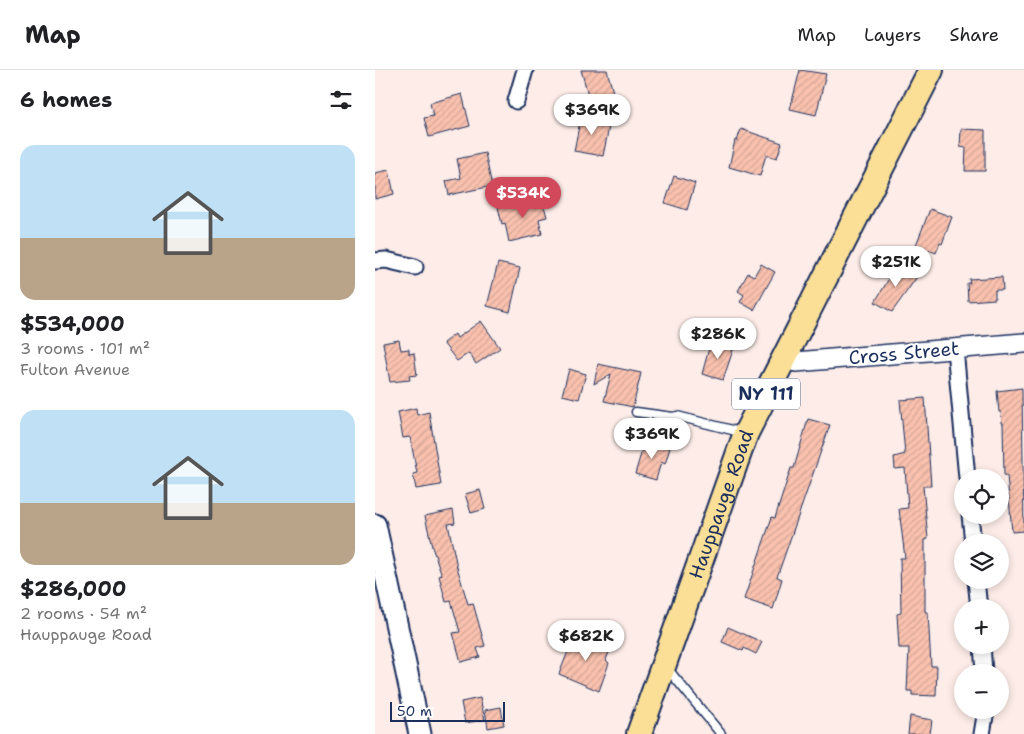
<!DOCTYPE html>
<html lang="en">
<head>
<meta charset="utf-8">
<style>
	body { margin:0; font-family:"Shantell Sans",sans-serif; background:#f2f2f2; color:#202124; height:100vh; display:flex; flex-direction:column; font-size:19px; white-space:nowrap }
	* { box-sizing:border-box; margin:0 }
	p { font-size:16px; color:#757577 }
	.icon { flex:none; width:28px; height:28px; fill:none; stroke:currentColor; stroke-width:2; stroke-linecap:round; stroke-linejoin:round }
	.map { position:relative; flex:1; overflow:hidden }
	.panel { display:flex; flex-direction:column; background:#fff; width:375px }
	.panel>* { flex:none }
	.tools { position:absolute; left:579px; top:399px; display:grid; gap:10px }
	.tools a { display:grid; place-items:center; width:55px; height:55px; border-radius:50%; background:#fff; box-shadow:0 2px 8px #0003; font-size:25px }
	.scale { position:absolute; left:15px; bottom:12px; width:115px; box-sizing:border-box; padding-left:5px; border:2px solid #1b2f5e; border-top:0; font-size:14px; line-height:18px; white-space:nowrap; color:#1b2f5e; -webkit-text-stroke:4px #fff; paint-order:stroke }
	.price { position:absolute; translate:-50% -42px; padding:0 11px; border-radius:18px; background:#fff; color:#222; font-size:16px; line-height:32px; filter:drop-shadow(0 1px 2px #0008) }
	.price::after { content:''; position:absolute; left:50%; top:30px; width:15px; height:11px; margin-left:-8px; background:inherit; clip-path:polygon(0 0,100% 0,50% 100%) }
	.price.selected { background:#d1495b; color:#fff }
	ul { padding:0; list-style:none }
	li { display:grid; align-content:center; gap:10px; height:265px; padding:0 20px }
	li span { display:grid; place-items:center; height:155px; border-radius:15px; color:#555 }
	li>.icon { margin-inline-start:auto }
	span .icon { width:90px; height:90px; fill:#fffc; stroke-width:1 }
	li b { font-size:21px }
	h2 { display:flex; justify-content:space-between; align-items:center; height:60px; padding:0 20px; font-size:21px }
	header { display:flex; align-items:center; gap:30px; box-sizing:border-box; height:70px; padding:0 25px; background:#fff; border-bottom:1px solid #e0e0e0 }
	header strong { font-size:24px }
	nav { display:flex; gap:28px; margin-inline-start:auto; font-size:18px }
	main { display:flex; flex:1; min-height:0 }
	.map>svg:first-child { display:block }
	.building { fill:url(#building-hatch); stroke:#1b2f5e }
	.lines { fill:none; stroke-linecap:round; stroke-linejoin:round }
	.service-casing { stroke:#1b2f5e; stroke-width:11 }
	.minor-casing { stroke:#1b2f5e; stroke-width:19 }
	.tertiary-casing { stroke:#1b2f5e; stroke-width:22 }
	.secondary-casing { stroke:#1b2f5e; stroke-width:25 }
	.primary-casing { stroke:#1b2f5e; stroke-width:28 }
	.service { stroke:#fff; stroke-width:8 }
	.minor { stroke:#fff; stroke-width:15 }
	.tertiary { stroke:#fff; stroke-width:19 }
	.secondary { stroke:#fff; stroke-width:21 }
	.primary { stroke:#fbdf96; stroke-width:24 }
	.labels { text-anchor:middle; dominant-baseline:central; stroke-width:4; stroke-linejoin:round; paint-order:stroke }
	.shield { fill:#fff; stroke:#5f6d8e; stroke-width:1 }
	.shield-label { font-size:18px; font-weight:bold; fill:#1b2f5e }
	.street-label { font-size:19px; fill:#1b2f5e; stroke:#fff }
</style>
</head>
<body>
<header>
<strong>Map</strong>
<nav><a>Map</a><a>Layers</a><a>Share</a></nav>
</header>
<main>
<section class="panel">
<h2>6 homes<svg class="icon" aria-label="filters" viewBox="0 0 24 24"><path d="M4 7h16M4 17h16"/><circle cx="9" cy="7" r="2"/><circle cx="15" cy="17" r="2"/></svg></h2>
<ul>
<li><span style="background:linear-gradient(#bfe0f5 60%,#b9a48a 0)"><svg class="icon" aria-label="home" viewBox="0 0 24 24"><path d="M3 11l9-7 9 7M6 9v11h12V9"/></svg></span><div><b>$534,000</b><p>3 rooms · 101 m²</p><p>Fulton Avenue</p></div></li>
<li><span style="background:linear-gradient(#bfe0f5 60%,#b9a48a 0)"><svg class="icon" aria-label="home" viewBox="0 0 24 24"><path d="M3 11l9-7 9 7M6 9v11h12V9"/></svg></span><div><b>$286,000</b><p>2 rooms · 54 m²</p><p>Hauppauge Road</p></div></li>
</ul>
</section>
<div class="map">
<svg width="649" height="664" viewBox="0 0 649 664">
	<defs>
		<pattern id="building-hatch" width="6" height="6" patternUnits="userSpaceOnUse" patternTransform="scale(1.25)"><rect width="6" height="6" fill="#f9c1ae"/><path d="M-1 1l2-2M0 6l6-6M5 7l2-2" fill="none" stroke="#d5a698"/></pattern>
	</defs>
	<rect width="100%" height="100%" fill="#fdece7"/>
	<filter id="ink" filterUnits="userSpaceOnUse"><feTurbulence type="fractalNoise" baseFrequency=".02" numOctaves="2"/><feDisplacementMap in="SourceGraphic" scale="10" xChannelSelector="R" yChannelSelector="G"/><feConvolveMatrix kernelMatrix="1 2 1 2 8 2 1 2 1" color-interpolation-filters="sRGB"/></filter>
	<g filter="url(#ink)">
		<!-- building -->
		<g class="building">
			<path d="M206 0H232L238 22 214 28Z"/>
			<path d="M425 0 451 4 441 45 415 39Z"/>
			<path d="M87 24 95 56 54 67 49 48 58 46 55 33Z"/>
			<path d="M206 46 235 52 228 86 199 81Z"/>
			<path d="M366 59 407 73 402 88 391 85 385 106 354 97 360 70 362 71Z"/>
			<path d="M586 59 610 60V101H590L591 78 585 77Z"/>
			<path d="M110 83 117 116 74 125 71 111 86 108 82 89Z"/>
			<path d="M14 100 19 124 0 129V103Z"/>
			<path d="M299 106 320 113 312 140 290 133Z"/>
			<path d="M159 129 160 134 168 132 172 147 164 149 167 164 134 172 130 153 127 154 123 137Z"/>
			<path d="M555 139 577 147 567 174 565 173 561 183 541 175Z"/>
			<path d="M123 193 145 198 135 242 112 236Z"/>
			<path d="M386 194 400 202 379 240 365 232 369 225 363 221 373 203 379 206Z"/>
			<path d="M522 195 542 207 517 242 500 232Z"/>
			<path d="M627 207 628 220H620V229L593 231 592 213H595L594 209Z"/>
			<path d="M106 251 125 278 101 294 94 283 82 291 68 273 80 264 82 268Z"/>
			<path d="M24 270 26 280 34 279V284L39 283 42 305 34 306 35 310 15 312 8 273Z"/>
			<path d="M336 271 359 277 348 310 327 304Z"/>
			<path d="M223 294 266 303 258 337 229 331 236 304 219 314Z"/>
			<path d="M194 299 211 304 204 329 187 325Z"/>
			<path d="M647 318 649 461 637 462 632 406H629L628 353H627L626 342H624L622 321Z"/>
			<path d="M550 328 556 416H548L553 469 550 470V542H553L556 596H562L561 626 537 625V621H532L534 578H524L522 544 526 543 525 488H530L524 439 533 438 530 398 520 399 519 387 530 384 525 330Z"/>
			<path d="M41 338 42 345 54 342 66 415 41 419 38 404 42 403 35 367 28 368 23 342Z"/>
			<path d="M433 349 455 355 402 507 407 509 398 539 369 529 397 447 400 448 416 398H419Z"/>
			<path d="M270 370 295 378 290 394 286 392 281 410 260 404Z"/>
			<path d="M105 420 110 439 96 443 90 424Z"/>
			<path d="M78 440 80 453 73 454 82 497 93 534 98 533 110 576 102 578 105 587 86 592 78 563 85 562 76 531 71 532 64 506 67 505 57 477 50 446Z"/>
			<path d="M353 557 387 572 381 584 369 578 368 581 347 572Z"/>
			<path d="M200 564 236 577 231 590 234 593 224 621 184 604Z"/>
			<path d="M105 628 110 650 90 653 86 632Z"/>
			<path d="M126 637 129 655 113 658 110 640Z"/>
			<path d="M535 646 557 650 555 664H533Z"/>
		</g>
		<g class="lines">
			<!-- service casing -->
			<g class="service-casing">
				<g id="service">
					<path d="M261 342 298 347 302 346 369 363"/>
					<path d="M292 598 346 664"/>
				</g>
			</g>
			<!-- minor casing -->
			<g class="minor-casing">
				<g id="minor">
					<path d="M141 31 150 0"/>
					<path d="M0 191 11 190 40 197"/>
					<path d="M580 279 592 408"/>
					<path d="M595 445 598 472"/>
					<path d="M601 510 604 538"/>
					<path d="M607 575 609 602"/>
					<path d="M607 664 611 640"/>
				</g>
			</g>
			<!-- tertiary casing -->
			<g class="tertiary-casing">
				<path id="tertiary" d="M409 288 421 292 649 273"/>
			</g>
			<!-- secondary casing -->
			<g class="secondary-casing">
				<path id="secondary" d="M0 455 45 664"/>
			</g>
			<!-- primary casing -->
			<g class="primary-casing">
				<g id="primary">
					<path id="s1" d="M264 664 371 363 556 0"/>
				</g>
			</g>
			<!-- service -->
			<use href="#service" class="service"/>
			<!-- minor -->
			<use href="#minor" class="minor"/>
			<!-- tertiary -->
			<use href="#tertiary" class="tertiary"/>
			<!-- secondary -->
			<use href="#secondary" class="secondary"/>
			<!-- primary -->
			<use href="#primary" class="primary"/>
		</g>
	</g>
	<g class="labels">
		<!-- shield labels -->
		<rect class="shield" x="357" y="308.5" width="68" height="31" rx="4"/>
		<g class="shield-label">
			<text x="391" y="324">NY 111</text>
		</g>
		<!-- street labels -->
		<g class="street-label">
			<text transform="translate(529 283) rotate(-5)">Cross Street</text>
			<text stroke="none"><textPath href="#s1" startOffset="244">Hauppauge Road</textPath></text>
		</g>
	</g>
</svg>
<div class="tools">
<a><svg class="icon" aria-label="locate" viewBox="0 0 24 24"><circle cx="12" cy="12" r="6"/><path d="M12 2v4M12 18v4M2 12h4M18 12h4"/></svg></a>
<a><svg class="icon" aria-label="layers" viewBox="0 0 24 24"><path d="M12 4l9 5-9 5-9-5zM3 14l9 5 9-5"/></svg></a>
<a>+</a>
<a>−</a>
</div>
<div class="scale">50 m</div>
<b class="price" style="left:217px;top:66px">$369K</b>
<b class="price selected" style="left:148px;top:149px">$534K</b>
<b class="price" style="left:521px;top:218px">$251K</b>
<b class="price" style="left:343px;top:290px">$286K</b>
<b class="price" style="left:277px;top:390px">$369K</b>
<b class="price" style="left:211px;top:592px">$682K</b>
</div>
</main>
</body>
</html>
